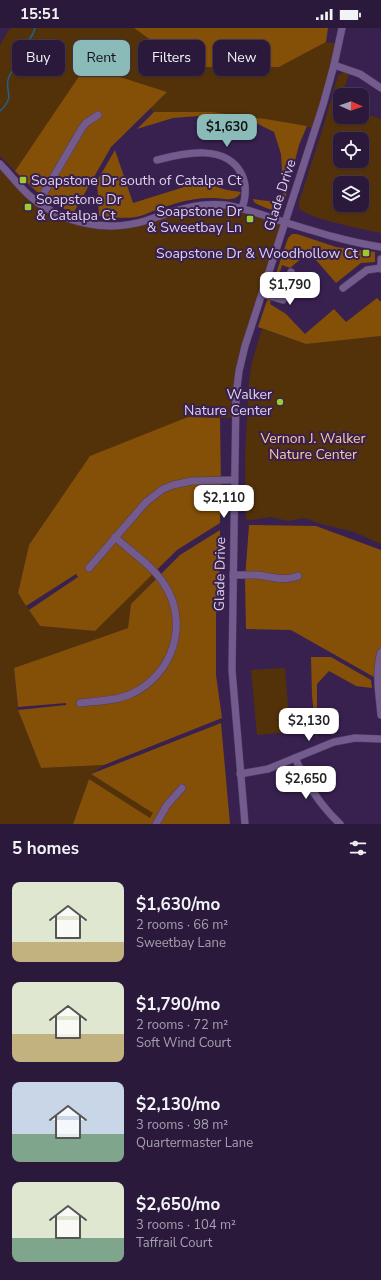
<!DOCTYPE html>
<html lang="en">
<head>
<meta charset="utf-8">
<style>
	body { margin:0; font-family:"Nunito Sans",sans-serif; background:#322242; color:#f1f3f6; height:100vh; display:flex; flex-direction:column; font-size:15px; white-space:nowrap }
	* { box-sizing:border-box; margin:0 }
	p { font-size:13px; color:#a5a0af }
	.icon { flex:none; width:22px; height:22px; fill:none; stroke:currentColor; stroke-width:2; stroke-linecap:round; stroke-linejoin:round }
	.map { position:relative; height:796px; overflow:hidden }
	.panel { display:flex; flex-direction:column; background:#2a193b; flex:1 }
	.panel>* { flex:none }
	.top-card { position:absolute; left:12px; top:12px; width:357px; height:36px; display:flex; gap:8px }
	.needle { width:26px; rotate:92deg }
	.controls { position:absolute; left:333px; top:60px; display:grid; gap:8px }
	.controls a { display:grid; place-items:center; width:36px; height:36px; border-radius:8px; background:#2a193b; box-shadow:0 1px 3px #0004,0 0 0 1px #463855; font-size:20px }
	.price { position:absolute; translate:-50% -34px; padding:0 9px; border-radius:8px; background:#fff; color:#222; font-size:13px; line-height:26px; filter:drop-shadow(0 1px 2px #0008) }
	.price::after { content:''; position:absolute; left:50%; top:24px; width:12px; height:9px; margin-left:-6px; background:inherit; clip-path:polygon(0 0,100% 0,50% 100%) }
	.price.selected { background:#8bbbb9; color:#111 }
	ul { padding:0; list-style:none }
	li { display:flex; align-items:center; gap:12px; height:100px; padding:0 12px }
	li span { display:grid; place-items:center; flex:none; width:112px; height:80px; border-radius:8px; color:#555 }
	li>.icon { margin-inline-start:auto }
	span .icon { width:48px; height:48px; fill:#fffc; stroke-width:1 }
	li b { font-size:17px }
	h2 { display:flex; justify-content:space-between; align-items:center; height:48px; padding:0 12px; font-size:17px }
	.chip { padding:0 14px; border-radius:8px; background:#2a193b; box-shadow:0 1px 3px #0004,0 0 0 1px #463855; font-size:14px; line-height:36px }
	.chip.selected { background:#8bbbb9; color:#111 }
	.status { display:flex; justify-content:space-between; align-items:center; height:28px; padding:0 20px; background:#2a193b; direction:ltr }
	.status svg { height:11px; fill:currentColor }
	.map>svg:first-child { display:block }
	.green { fill:#53320a; fill-rule:evenodd }
	.forest { fill:#844f06 }
	.lines { fill:none; stroke-linecap:round; stroke-linejoin:round }
	.stream { stroke:#1d6193; stroke-width:1.5 }
	.minor-casing { stroke:#513c64; stroke-width:8 }
	.minor { stroke:#735b8e; stroke-width:7 }
	.poi-dot { fill:#9cca31; stroke:#38214f; stroke-width:1.5 }
	.labels { text-anchor:middle; dominant-baseline:central; stroke-width:4; stroke-linejoin:round; paint-order:stroke }
	.poi-label { font-size:14px; fill:#ded1ee; stroke:#38214f; text-anchor:end }
	.street-label { font-size:14px; fill:#ded1ee; stroke:#38214f }
	.park-label { font-size:14px; fill:#f9c99c; stroke:#38214f }
</style>
</head>
<body>
<div class="status"><b>15:51</b><svg viewBox="0 0 49 12"><path d="M0 12V9h3v3zM5 12V6h3v6zM10 12V3h3v9zM15 12V0h3v12zM26 1h20v11H26zM47 4h2v5h-2z"/></svg></div>
<div class="map">
<svg width="381" height="796" viewBox="0 0 381 796">
	<rect width="100%" height="100%" fill="#38214f"/>
	<!-- green -->
	<g class="green">
		<path d="M10 0H134L188 39H279L326 14 339 16 315 103 307 98 266 91 212 84H154L150 80 166 64 87 38 15 143 0 128V17Z"/>
		<path d="M345 44 349 46 342 67H340L339 77 340 78V89H362V85L381 91V205C367 202 305 190 299 180V174L323 100 338 48 341 45ZM340 111H362V133H340ZM340 155H362V177H340Z"/>
		<path d="M0 136 16 155 55 185 108 198 213 177 285 194 245 318 235 390 188 389 29 517 18 565 40 598 95 603 154 544 158 548 131 576 128 600 14 640 18 682 41 740 104 737 91 746 160 788 150 790 89 751 73 796H0Z"/>
		<path d="M262 301 306 316 381 308V516L354 504 321 496 308 491 304 490 288 493 271 489 250 492 246 491 245 430 249 353 252 334Z"/>
		<path d="M285 640 290 704 257 707 251 642Z"/>
	</g>
	<!-- forest -->
	<g class="forest">
		<path d="M134 0H328L326 14 279 39H188Z"/>
		<path d="M86 38 167 64 111 119 74 184C50 178 32 160 15 143Z"/>
		<path d="M154 84H212L266 91 307 98 299 117 284 175C282 177 280 182 277 182 271 183 258 177 254 174L253 171 284 175 281 126 274 104 252 93 214 95 199 88 173 90 137 101Z"/>
		<path d="M115 122 133 175 200 154 227 162 241 164C236 175 223 170 213 170 192 169 173 176 153 183 148 185 142 188 136 189 124 191 111 189 99 188L97 153Z"/>
		<path d="M292 206H297L336 219 375 224V234L361 235 336 255 309 224 290 240 282 237 270 276 286 286 305 306 334 281 346 294 377 270 381 274V308L306 316 258 299 288 210Z"/>
		<path d="M188 389 220 390 221 459 220 495 177 522 95 603 40 598 29 582 78 549 76 546 26 578 18 565 29 517 90 428Z"/>
		<path d="M249 497 316 498 381 522V653L291 602 246 601 245 551Z"/>
		<path d="M220 502 219 570 216 586V647L222 690 104 737 41 740 18 682 66 677V675L18 679 14 640 128 600 131 576 180 527Z"/>
		<path d="M311 629H331L371 652 372 660 356 658 329 643 317 656V711L312 668Z"/>
		<path d="M221 695 230 796H73L89 751 150 790 153 785 91 746Z"/>
	</g>
	<g class="lines">
		<!-- stream -->
		<path class="stream" d="M0 83C17 68 3 62 9 49 11 42 17 40 21 35 23 30 24 24 25 19 28 12 33 9 35 0"/>
		<!-- minor casing -->
		<g class="minor-casing">
			<g id="minor">
				<path d="M334 37 360 46 381 60"/>
				<path d="M157 132C184 125 227 115 242 147 247 158 246 169 242 180"/>
				<path d="M0 136C11 147 19 159 31 169 63 196 109 205 148 192 174 183 198 174 225 177 246 180 265 188 284 194 316 204 348 214 381 219"/>
				<path d="M38 175 82 100 86 95 98 87"/>
				<path d="M381 231V241"/>
				<path d="M343 260 367 242 380 240"/>
				<path d="M262 266 283 272 291 244"/>
				<path d="M89 540 146 474 163 461 173 457 192 453 234 452"/>
				<path d="M233 547C241 547 248 547 256 547 270 548 284 554 298 548"/>
				<path d="M381 624C375 646 379 665 381 687"/>
				<path d="M80 675C96 673 116 673 131 666 173 647 190 595 164 556 152 537 131 524 115 509"/>
				<path d="M295 730C307 756 319 776 340 796"/>
				<path d="M240 746 268 741 334 714 355 710 381 711"/>
				<path d="M156 796 167 777 182 760"/>
				<path d="M245 796 232 642 236 368 239 343 245 318 323 77 334 37 342 0"/>
			</g>
		</g>
		<!-- minor -->
		<use href="#minor" class="minor"/>
	</g>
	<!-- markers -->
	<g class="poi-dot">
		<rect x="19" y="148" width="8" height="8" rx="2"/>
		<rect x="24" y="175" width="8" height="8" rx="2"/>
		<rect x="246" y="187" width="8" height="8" rx="2"/>
		<rect x="362" y="221" width="8" height="8" rx="2"/>
		<circle cx="280" cy="374" r="4"/>
	</g>
	<g class="labels">
		<!-- poi labels -->
		<g class="poi-label">
			<text x="31" y="152" text-anchor="start">Soapstone Dr south of Catalpa Ct</text>
			<text x="36" y="171" text-anchor="start">Soapstone Dr<tspan x="36" dy="16">&amp; Catalpa Ct</tspan></text>
			<text x="242" y="183">Soapstone Dr<tspan x="242" dy="16">&amp; Sweetbay Ln</tspan></text>
			<text x="358" y="225">Soapstone Dr &amp; Woodhollow Ct</text>
			<text x="272" y="366">Walker<tspan x="272" dy="16">Nature Center</tspan></text>
		</g>
		<!-- street labels -->
		<g class="street-label">
			<text transform="translate(280 167) rotate(-72)">Glade Drive</text>
			<text transform="translate(220 546) rotate(-89)">Glade Drive</text>
		</g>
		<!-- park labels -->
		<g class="park-label">
			<text x="313" y="410">Vernon J. Walker<tspan x="313" dy="16">Nature Center</tspan></text>
		</g>
	</g>
</svg>
<div class="controls">
<a><svg class="needle" viewBox="-14 -14 28 28"><path d="M0-13l5 13h-10z" fill="#e53935"/><path d="M0 13l5-13h-10z" fill="#a5a0af"/></svg></a>
<a><svg class="icon" aria-label="locate" viewBox="0 0 24 24"><circle cx="12" cy="12" r="6"/><path d="M12 2v4M12 18v4M2 12h4M18 12h4"/></svg></a>
<a><svg class="icon" aria-label="layers" viewBox="0 0 24 24"><path d="M12 4l9 5-9 5-9-5zM3 14l9 5 9-5"/></svg></a>
</div>
<b class="price selected" style="left:227px;top:120px">$1,630</b>
<b class="price" style="left:290px;top:278px">$1,790</b>
<b class="price" style="left:224px;top:491px">$2,110</b>
<b class="price" style="left:309px;top:714px">$2,130</b>
<b class="price" style="left:306px;top:772px">$2,650</b>
<div class="top-card">
<a class="chip">Buy</a>
<a class="chip selected">Rent</a>
<a class="chip">Filters</a>
<a class="chip">New</a>
</div>
</div>
<section class="panel">
<h2>5 homes<svg class="icon" aria-label="filters" viewBox="0 0 24 24"><path d="M4 7h16M4 17h16"/><circle cx="9" cy="7" r="2"/><circle cx="15" cy="17" r="2"/></svg></h2>
<ul>
<li><span style="background:linear-gradient(#dfe7d0 75%,#c2b280 0)"><svg class="icon" aria-label="home" viewBox="0 0 24 24"><path d="M3 11l9-7 9 7M6 9v11h12V9"/></svg></span><div><b>$1,630/mo</b><p>2 rooms · 66 m²</p><p>Sweetbay Lane</p></div></li>
<li><span style="background:linear-gradient(#dfe7d0 65%,#c2b280 0)"><svg class="icon" aria-label="home" viewBox="0 0 24 24"><path d="M3 11l9-7 9 7M6 9v11h12V9"/></svg></span><div><b>$1,790/mo</b><p>2 rooms · 72 m²</p><p>Soft Wind Court</p></div></li>
<li><span style="background:linear-gradient(#c9d6e8 65%,#7fa58c 0)"><svg class="icon" aria-label="home" viewBox="0 0 24 24"><path d="M3 11l9-7 9 7M6 9v11h12V9"/></svg></span><div><b>$2,130/mo</b><p>3 rooms · 98 m²</p><p>Quartermaster Lane</p></div></li>
<li><span style="background:linear-gradient(#dfe7d0 70%,#7fa58c 0)"><svg class="icon" aria-label="home" viewBox="0 0 24 24"><path d="M3 11l9-7 9 7M6 9v11h12V9"/></svg></span><div><b>$2,650/mo</b><p>3 rooms · 104 m²</p><p>Taffrail Court</p></div></li>
</ul>
</section>
</body>
</html>
